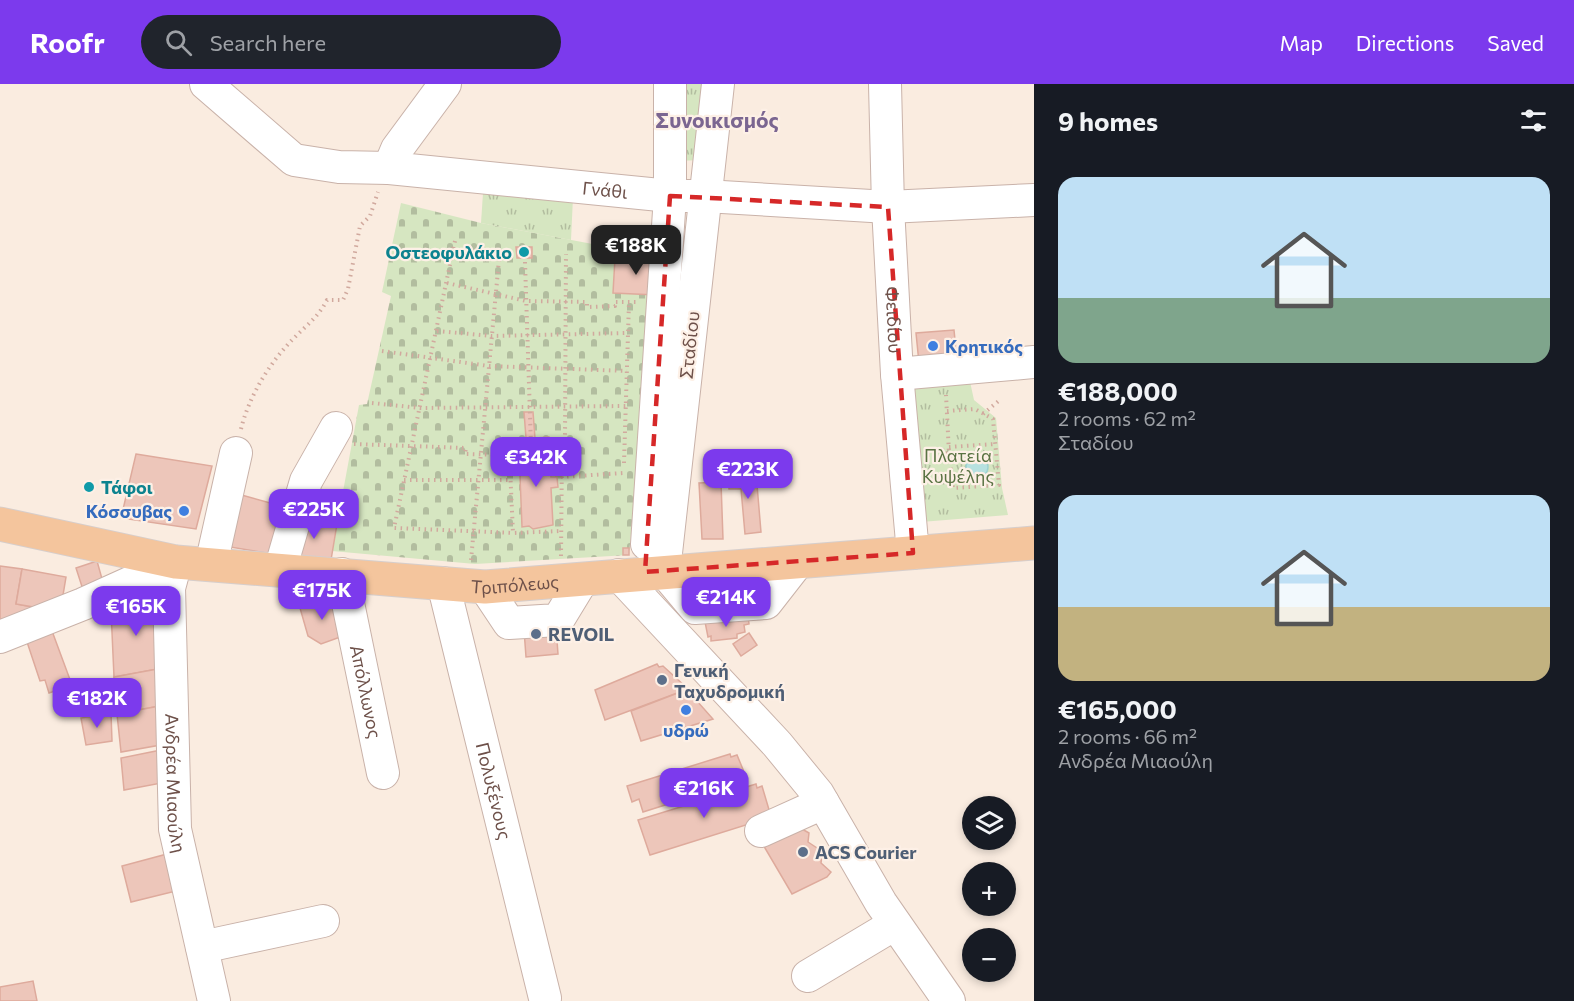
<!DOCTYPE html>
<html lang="en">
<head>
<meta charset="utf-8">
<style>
	body { margin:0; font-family:Commissioner,sans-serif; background:#20242c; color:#f1f3f6; height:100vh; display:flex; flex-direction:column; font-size:22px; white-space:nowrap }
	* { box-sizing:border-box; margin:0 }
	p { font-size:20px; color:#9ea1a6 }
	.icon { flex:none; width:33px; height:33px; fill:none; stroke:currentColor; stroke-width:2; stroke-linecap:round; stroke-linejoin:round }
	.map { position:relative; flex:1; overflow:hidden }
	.sheet { display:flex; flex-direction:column; background:#171b24; width:540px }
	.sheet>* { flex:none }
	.fabs { position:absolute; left:962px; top:712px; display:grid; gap:12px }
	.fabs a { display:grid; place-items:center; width:54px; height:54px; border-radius:50%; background:#171b24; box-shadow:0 3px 9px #0003; font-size:30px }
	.price { position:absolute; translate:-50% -51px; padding:0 14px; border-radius:12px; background:#7c3aed; color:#fff; font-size:20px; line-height:39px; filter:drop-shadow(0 2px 3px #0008) }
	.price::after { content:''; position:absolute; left:50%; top:36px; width:18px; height:14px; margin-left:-9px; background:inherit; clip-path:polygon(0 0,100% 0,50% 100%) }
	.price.on { background:#222; color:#fff }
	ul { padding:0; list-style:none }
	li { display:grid; align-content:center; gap:12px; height:318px; padding:0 24px }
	li span { display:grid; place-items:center; height:186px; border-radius:18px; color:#555 }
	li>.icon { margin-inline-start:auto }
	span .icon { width:108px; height:108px; fill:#fffc; stroke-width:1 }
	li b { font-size:26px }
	h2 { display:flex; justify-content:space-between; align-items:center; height:72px; padding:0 24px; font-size:26px }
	header { display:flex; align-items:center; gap:36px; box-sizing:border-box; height:84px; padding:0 30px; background:#7c3aed; color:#fff }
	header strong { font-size:28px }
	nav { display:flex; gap:33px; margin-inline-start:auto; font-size:21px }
	.search { width:420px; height:54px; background:#20242c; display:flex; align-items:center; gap:15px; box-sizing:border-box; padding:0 21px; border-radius:33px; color:#9ea1a6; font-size:22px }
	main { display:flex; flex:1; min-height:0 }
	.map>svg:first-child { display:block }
	.cemetery { fill:url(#cemetery-stones) }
	.park { fill:url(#park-tufts) }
	.water { fill:#b7e1e0; stroke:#9ed2d1; stroke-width:1.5 }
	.building { fill:#edc6ba; stroke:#deaa9c; stroke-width:1.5 }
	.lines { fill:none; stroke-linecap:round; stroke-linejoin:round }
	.minor-casing { stroke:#c9b2a9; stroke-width:34 }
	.major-casing { stroke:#d6cecc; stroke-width:35 }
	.path { stroke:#d1a99e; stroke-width:4; stroke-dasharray:1.5 4.5; stroke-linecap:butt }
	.minor { stroke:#fff; stroke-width:32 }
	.major { stroke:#f4c59d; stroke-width:33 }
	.marked { fill:none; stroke:#d62828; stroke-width:4.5; stroke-dasharray:12 8; stroke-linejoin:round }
	.culture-dot { fill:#0f9aa8; stroke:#fdf0e6; stroke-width:2 }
	.shop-dot { fill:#3f7fe0; stroke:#fdf0e6; stroke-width:2 }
	.service-dot { fill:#5c6f8a; stroke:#fdf0e6; stroke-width:2 }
	.labels { text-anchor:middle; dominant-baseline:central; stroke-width:4.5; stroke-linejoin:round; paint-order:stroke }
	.street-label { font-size:18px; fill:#6e514a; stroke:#fdf0e6 }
	.culture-label { font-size:18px; font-weight:bold; fill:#0d838f; stroke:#fdf0e6; text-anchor:end }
	.shop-label { font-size:18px; font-weight:bold; fill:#366cbe; stroke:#fdf0e6; text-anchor:start }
	.park-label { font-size:18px; fill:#5a7343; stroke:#fdf0e6 }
	.service-label { font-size:18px; font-weight:bold; fill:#4e5e75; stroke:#fdf0e6; text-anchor:start }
	.quarter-label { font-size:21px; font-weight:bold; fill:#7b6691; stroke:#fdf0e6 }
</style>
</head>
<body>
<header>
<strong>Roofr</strong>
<div class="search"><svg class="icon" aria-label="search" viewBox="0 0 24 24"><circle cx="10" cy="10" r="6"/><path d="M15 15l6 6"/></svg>Search here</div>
<nav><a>Map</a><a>Directions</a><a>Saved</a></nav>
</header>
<main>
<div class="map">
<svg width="1034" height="917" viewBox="0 0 1034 917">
	<defs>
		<pattern id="cemetery-stones" width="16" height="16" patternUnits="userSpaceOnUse" patternTransform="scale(1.5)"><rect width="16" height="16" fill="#d6e6c1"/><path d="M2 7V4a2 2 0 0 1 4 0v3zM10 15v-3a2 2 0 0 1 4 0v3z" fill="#b2bd9f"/></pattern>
		<pattern id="park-tufts" width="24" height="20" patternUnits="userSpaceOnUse" patternTransform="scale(1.5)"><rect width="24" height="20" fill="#d6e6c1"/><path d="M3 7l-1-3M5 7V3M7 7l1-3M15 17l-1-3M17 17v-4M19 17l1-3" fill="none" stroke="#b2bd9f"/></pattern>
	</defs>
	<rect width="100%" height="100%" fill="#faece0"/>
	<!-- cemetery -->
	<path class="cemetery" d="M401 119 481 139 656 172 629 471 475 480 332 467 359 321 367 320 391 212 382 208Z"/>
	<!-- park -->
	<g class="park">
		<path d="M684 0H711L702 76 676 77Z"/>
		<path d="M483 109 573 113 571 156 481 139Z"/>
		<path d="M969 293 974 316 996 334 1002 404 1008 431 921 438 911 300Z"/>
	</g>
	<!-- water -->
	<circle class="water" cx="977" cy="383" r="11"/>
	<!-- building -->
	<g class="building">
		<path d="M516 163H532V174H517Z"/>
		<path d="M615 174 658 176 656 211 613 209Z"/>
		<path d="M954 246 957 276 919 279 916 249Z"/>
		<path d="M524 328H533L535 354 549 353 550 365 519 366 518 354H526Z"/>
		<path d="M550 365 551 393H557L558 403 551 404 553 441 533 445 529 442 522 443 519 366Z"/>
		<path d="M136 370 212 382 196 445 121 434Z"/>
		<path d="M756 389 761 448 745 450 741 405H729L728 390Z"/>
		<path d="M721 398 723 455H702L699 399Z"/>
		<path d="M238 410 292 425 279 471 224 462Z"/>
		<path d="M301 435 337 440 331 476 289 472Z"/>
		<rect x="623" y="464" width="6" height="7"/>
		<path d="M97 477 104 502 85 512 76 484Z"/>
		<path d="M0 482 22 485 16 520 32 523 35 536 0 549Z"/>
		<path d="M22 485 66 493 61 523 45 525 16 520Z"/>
		<path d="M155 509 163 584 114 593 111 526Z"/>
		<path d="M332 514 343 552 321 560 308 552 300 524Z"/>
		<path d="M555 529 558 570 526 573 523 532Z"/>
		<path d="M748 532 749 540 744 541 745 548 737 550V554L711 557V552L708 553 705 538Z"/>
		<path d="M52 547 72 601 49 609 45 596 40 597 27 558Z"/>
		<path d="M749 549 757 561 741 572 733 560Z"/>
		<path d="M657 580 659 583 663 582 688 605 605 636 595 606Z"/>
		<path d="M163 584 165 621 117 630 114 593Z"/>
		<path d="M683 607 685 609 689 608 713 635 641 657 631 627Z"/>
		<path d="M165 621 166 660 121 668 117 630Z"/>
		<path d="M111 629 112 657 86 661 81 634Z"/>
		<path d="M166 665 167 698 124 706 121 674Z"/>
		<path d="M730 670 731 673 737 671 747 695 643 728 639 715 632 718 627 702Z"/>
		<path d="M756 700 757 704 762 702 770 729 765 735 650 771 638 736Z"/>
		<path d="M802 745 809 749 808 758 817 764 822 771 821 779 831 788 827 793 792 810 762 759Z"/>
		<path d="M167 770 176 807 131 818 122 782Z"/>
		<path d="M33 897 37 917H0V903Z"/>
	</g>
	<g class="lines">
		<!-- minor casing -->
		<g class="minor-casing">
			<g id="minor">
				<path id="s1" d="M206 0 294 76 339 83 389 84 670 112H705L888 123 1034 116"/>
				<path d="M718 0 664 487 695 524 766 519 798 478"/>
				<path id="s2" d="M885 0 888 123 897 290 913 469"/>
				<path d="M389 84 397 65 445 0"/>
				<path d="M897 290 1034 278"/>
				<path d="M647 460 670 112V0"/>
				<path id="s3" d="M176 478 169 504 175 745 214 917"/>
				<path d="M211 481 236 369"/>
				<path d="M280 486 306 397 336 344"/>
				<path id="s4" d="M342 490 383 689"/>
				<path d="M619 491 777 660 818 710 881 819 949 917"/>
				<path id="s5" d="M443 499 545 914"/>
				<path d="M485 503 509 539 558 536 583 495"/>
				<path d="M0 553 83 520 176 478"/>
				<path d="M761 747 823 719"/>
				<path d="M202 863 323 837"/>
				<path d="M808 892 895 840"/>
			</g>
		</g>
		<!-- major casing -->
		<g class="major-casing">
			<g id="major">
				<path id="s6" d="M0 440 176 478 485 503 1034 459"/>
			</g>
		</g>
		<!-- path -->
		<g class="path">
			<path d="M455 157 394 444 513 449"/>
			<path d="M525 178 531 362"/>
			<path d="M447 199 526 217 587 218V223L615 222V218H638"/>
			<path d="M437 247 492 252 628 249"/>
			<path d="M382 267 489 282 627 287"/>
			<path d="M372 319 420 324 626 322"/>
			<path d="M947 327 975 325 993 335 999 401 953 404 949 369"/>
			<path d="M983 330 1001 315"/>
			<path d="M241 345C249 312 270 278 294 254 307 241 319 232 327 216H343L348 205 360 142 370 132 378 108"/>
			<path d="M354 360 466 364 465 370 509 371"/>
			<path d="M562 362 565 355 566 170"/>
			<path d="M949 363 995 360"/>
			<path d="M928 371 949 369 946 311"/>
			<path d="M624 379 629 218"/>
			<path d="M561 393 624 389V387"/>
			<path d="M404 396H511"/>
			<path d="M561 472 562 362H509L513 449 561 447"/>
			<path d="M471 476 500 165"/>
		</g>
		<!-- minor -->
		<use href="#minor" class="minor"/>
		<!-- major -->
		<use href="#major" class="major"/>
	</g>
	<!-- marked area -->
	<path class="marked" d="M670 112 888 123 913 469 645 488Z"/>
	<!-- markers -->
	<g class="culture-dot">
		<circle cx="524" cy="168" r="6"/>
		<circle cx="89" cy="403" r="6"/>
	</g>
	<g class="shop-dot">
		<circle cx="933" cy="262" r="6"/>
		<circle cx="184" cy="427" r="6"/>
		<circle cx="686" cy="626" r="6"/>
	</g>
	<g class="service-dot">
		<circle cx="536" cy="550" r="6"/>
		<circle cx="662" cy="596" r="6"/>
		<circle cx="803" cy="768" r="6"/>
	</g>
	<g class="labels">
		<!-- street labels -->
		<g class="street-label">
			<text stroke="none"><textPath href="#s1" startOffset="429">Γνάθι</textPath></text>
			<text stroke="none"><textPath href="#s2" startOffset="236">Φειδίου</textPath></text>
			<text transform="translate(689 261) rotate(-84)">Σταδίου</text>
			<text stroke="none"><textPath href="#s6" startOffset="520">Τριπόλεως</textPath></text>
			<text stroke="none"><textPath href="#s4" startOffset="120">Απόλλωνος</textPath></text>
			<text stroke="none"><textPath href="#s3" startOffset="222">Ανδρέα Μιαούλη</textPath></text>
			<text stroke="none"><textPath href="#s5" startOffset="214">Πολυξένους</textPath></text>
		</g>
		<!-- culture labels -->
		<g class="culture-label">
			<text x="512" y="168">Οστεοφυλάκιο</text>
			<text x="101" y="403" text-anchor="start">Τάφοι</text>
		</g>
		<!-- shop labels -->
		<g class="shop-label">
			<text x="945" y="262">Κρητικός</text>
			<text x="172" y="427" text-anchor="end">Κόσσυβας</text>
			<text x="686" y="646" text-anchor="middle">υδρώ</text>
		</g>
		<!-- park labels -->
		<g class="park-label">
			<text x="958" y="371">Πλατεία<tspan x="958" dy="21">Κυψέλης</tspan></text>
		</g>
		<!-- service labels -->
		<g class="service-label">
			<text x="548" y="550">REVOIL</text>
			<text x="674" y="586">Γενική<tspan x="674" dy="21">Ταχυδρομική</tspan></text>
			<text x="815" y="768">ACS Courier</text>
		</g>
		<!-- quarter labels -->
		<g class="quarter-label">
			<text x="717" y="35">Συνοικισμός</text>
		</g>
	</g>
</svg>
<div class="fabs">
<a><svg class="icon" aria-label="layers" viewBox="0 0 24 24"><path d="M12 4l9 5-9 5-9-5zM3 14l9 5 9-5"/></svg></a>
<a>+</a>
<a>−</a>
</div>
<b class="price on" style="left:636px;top:192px">€188K</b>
<b class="price" style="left:536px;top:404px">€342K</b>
<b class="price" style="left:748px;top:416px">€223K</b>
<b class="price" style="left:314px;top:456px">€225K</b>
<b class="price" style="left:322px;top:537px">€175K</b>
<b class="price" style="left:726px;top:544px">€214K</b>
<b class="price" style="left:136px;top:553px">€165K</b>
<b class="price" style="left:97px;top:645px">€182K</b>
<b class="price" style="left:704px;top:735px">€216K</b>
</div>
<section class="sheet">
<h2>9 homes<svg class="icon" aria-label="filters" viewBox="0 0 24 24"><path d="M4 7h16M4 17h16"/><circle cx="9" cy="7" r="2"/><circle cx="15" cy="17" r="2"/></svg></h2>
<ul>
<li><span style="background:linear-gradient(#bfe0f5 65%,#7fa58c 0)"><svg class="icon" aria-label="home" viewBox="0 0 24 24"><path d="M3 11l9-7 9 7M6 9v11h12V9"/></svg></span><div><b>€188,000</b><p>2 rooms · 62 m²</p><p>Σταδίου</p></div></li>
<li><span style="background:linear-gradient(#bfe0f5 60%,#c2b280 0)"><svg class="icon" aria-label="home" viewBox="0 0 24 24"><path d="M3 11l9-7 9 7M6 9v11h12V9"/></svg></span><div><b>€165,000</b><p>2 rooms · 66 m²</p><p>Ανδρέα Μιαούλη</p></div></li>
</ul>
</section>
</main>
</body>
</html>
